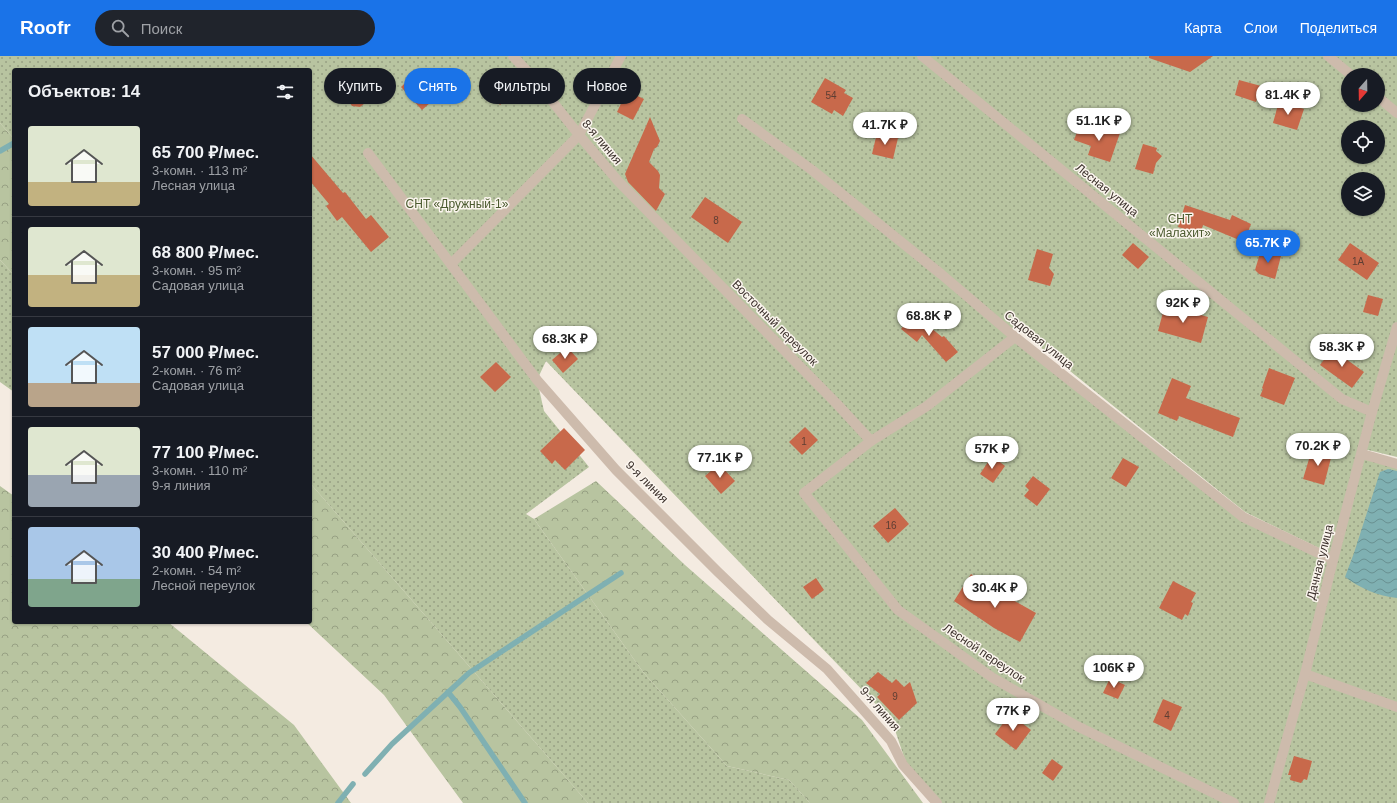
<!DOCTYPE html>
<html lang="ru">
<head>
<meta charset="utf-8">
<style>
	body { margin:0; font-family:Helvetica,sans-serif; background:#20242c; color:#f1f3f6; height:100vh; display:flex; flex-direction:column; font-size:15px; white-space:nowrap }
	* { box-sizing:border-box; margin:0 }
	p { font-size:13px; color:#9ea1a6 }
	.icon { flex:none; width:22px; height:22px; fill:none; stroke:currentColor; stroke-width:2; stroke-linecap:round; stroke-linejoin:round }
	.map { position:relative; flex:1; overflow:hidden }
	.sheet { position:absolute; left:12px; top:12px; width:300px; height:556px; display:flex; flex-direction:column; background:#171b24; border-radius:4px; box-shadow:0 1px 3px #0004 }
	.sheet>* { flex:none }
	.hud { position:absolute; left:324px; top:12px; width:380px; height:36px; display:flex; gap:8px }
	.needle { width:26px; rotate:200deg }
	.fabs { position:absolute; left:1341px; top:12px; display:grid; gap:8px }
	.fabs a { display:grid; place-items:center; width:44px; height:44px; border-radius:50%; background:#171b24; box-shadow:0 1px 3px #0004; font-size:20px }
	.price { position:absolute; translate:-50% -34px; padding:0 9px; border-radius:14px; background:#fff; color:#222; font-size:13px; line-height:26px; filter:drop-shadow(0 1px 2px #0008) }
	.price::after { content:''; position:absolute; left:50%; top:24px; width:12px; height:9px; margin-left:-6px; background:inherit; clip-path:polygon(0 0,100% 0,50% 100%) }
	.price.current { background:#1a73e8; color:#fff }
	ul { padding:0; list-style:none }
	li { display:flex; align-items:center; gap:12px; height:100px; padding:0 16px }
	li+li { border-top:1px solid #363941 }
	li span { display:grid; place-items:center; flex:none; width:112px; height:80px; border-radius:4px; color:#555 }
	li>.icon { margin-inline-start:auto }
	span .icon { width:48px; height:48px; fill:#fffc; stroke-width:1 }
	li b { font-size:17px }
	h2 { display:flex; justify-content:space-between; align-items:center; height:48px; padding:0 16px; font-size:17px }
	.pill { padding:0 14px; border-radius:18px; background:#171b24; box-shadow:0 1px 3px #0004; font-size:14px; line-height:36px }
	.pill.current { background:#1a73e8; color:#fff }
	header { display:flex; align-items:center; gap:24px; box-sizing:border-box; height:56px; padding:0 20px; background:#1a73e8; color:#fff }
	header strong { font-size:19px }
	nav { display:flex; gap:22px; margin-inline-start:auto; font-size:14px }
	.search { width:280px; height:36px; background:#20242c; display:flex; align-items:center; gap:10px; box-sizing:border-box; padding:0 14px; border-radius:22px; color:#9ea1a6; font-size:15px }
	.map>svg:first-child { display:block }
	.grass { fill:url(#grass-dots); fill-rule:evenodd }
	.forest { fill:url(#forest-crowns) }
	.water { fill:url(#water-waves) }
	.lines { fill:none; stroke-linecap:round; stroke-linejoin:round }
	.stream { stroke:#7fb0b2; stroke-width:5.5 }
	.building { fill:#c8694b }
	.lane { stroke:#cdbbac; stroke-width:10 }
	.street { stroke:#cdbbac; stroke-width:10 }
	.labels { text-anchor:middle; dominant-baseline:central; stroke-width:3; stroke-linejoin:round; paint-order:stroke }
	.number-label { font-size:10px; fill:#5e3e33 }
	.street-label { font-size:12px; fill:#3b302b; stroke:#fbf5ee }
	.park-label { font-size:12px; fill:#4a5a2e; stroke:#fbf5ee }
</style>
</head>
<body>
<header>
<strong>Roofr</strong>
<div class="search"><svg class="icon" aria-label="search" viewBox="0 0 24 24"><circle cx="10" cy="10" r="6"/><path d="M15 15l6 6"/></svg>Поиск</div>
<nav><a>Карта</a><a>Слои</a><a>Поделиться</a></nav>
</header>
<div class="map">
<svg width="1397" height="747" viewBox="0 0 1397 747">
	<defs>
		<pattern id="grass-dots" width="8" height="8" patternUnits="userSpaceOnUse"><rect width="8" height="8" fill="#b8c4a0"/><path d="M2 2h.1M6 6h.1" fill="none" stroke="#97a083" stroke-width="1.8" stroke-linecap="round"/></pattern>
		<pattern id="forest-crowns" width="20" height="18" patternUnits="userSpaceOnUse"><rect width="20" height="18" fill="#b8c4a0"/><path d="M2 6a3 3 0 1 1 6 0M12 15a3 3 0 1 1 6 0" fill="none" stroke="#97a083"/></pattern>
		<pattern id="water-waves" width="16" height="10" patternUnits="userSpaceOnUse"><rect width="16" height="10" fill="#7fb0b2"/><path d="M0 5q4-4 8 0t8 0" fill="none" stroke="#699091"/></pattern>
	</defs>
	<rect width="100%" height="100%" fill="#f4ebe1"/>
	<!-- grass -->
	<g class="grass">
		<path d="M0 0H1397V401L1368 394 1362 398 1397 408V747H942L907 710 892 665 546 305 537 324 544 355 589 411 526 458 534 463 643 616 727 710 789 724 810 747H588L310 427V14H14V83L0 67ZM1348 19H1378V49H1348ZM1348 71H1378V101H1348ZM1348 123H1378V153H1348ZM1013 269 1245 456 1323 494 1243 461 1015 281Z"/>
		<path d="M0 204 14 219V336L0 326Z"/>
	</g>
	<!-- forest -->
	<g class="forest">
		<path d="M0 67 14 83V219L0 204Z"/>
		<path d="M596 425 685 509 862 664 923 747H810L789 724 727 710 643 616 534 463Z"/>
		<path d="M310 427 588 747H463L384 639 306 566H310Z"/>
		<path d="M0 430 14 440V566H168L294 669 351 747H0Z"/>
	</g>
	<!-- water -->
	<path class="water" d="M1388 413 1397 415V542C1378 540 1360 532 1345 521L1354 497 1380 416Z"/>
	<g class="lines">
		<!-- stream -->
		<g class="stream">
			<path d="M0 95 14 87"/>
			<path d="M448 636 460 651 525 747"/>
			<path d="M365 718 392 688 469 617 621 517"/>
			<path d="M338 747 353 728"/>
		</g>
	</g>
	<!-- building -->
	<g class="building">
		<path d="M1149 0H1213L1190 16 1149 2Z"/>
		<path d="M418 15 427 25 437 16 449 30 422 54 401 31Z"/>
		<path d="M496 15 515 36 500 49 481 28Z"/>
		<path d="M825 22 846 34 844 37 853 42 843 60 834 54 832 58 811 46Z"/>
		<path d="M352 24 360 34 367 29 374 40 360 51 352 50 340 33Z"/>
		<path d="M1239 24 1261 30 1256 46 1235 39Z"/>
		<path d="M627 35 644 43 633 64 617 56Z"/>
		<path d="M1279 45 1304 53 1297 74 1273 67Z"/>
		<path d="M650 61 660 85 657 91 654 93 649 106 658 115 660 119 659 132 665 138 656 155 628 126 625 118Z"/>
		<path d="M1099 70 1120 77 1110 106 1088 99 1091 90 1074 84 1079 71 1097 77Z"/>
		<path d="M877 77 898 82 893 103 872 98Z"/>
		<path d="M1143 88 1157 92 1156 95 1162 100 1156 107 1153 118 1135 113Z"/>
		<path d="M310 98 343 137 345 136 366 163 371 159 389 181 371 196 342 161 337 165 326 150 329 148 310 125Z"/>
		<path d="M705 141 742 166 728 187 691 161Z"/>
		<path d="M1185 149 1230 164 1232 159 1251 168 1244 186 1203 169 1200 178 1178 171Z"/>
		<path d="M1133 187 1149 201 1138 213 1122 199Z"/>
		<path d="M1350 187 1379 207 1367 224 1338 204Z"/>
		<path d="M1037 193 1053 198 1049 212 1054 218 1050 230 1028 224Z"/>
		<path d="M1261 194 1281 200 1275 223 1259 218 1255 214Z"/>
		<path d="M1368 239 1383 243 1378 260 1363 256Z"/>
		<path d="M1165 249 1208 261 1201 287 1158 275Z"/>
		<path d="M914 258 942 281 944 280 958 296 946 306 922 279 917 286 901 273Z"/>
		<path d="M567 291 578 303 563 317 552 304Z"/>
		<path d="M1332 293 1364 316 1352 332 1320 309Z"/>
		<path d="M496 306 511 321 495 336 480 321Z"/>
		<path d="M1269 312 1295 322 1284 349 1260 340 1263 333 1262 332Z"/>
		<path d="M1172 322 1191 330 1186 342 1240 362 1233 381 1179 360 1177 365 1158 357Z"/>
		<path d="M805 371 818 384 802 399 789 386Z"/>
		<path d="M564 372 585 394 565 414 555 404 552 408 540 395Z"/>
		<path d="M1312 393 1332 398 1324 429 1303 423Z"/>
		<path d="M992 400 1005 410 993 427 980 418Z"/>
		<path d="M1123 402 1139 411 1126 431 1111 422Z"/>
		<path d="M719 408 735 425 721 438 705 420Z"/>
		<path d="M1033 420 1050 433 1037 450 1024 440 1029 434 1025 430Z"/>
		<path d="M895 452 909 468 888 487 873 470Z"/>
		<path d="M971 518 1011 545V543L1036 557 1020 586 994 572 954 545Z"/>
		<path d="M816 522 824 534 812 543 803 531Z"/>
		<path d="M1173 525 1196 537 1191 546 1193 547 1188 560 1185 558 1182 564 1159 552Z"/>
		<path d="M878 616 892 627 896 623 904 631 910 626 917 647 899 664 877 641 880 638 866 627Z"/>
		<path d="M1110 622 1125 629 1118 643 1103 637Z"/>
		<path d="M1163 643 1182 651 1171 675 1153 666Z"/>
		<path d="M1010 658 1031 674 1016 694 995 678Z"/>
		<path d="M1294 700 1312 705 1307 724 1304 723 1301 727 1290 724 1291 719H1288Z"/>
		<path d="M1052 703 1063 711 1053 725 1042 717Z"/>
	</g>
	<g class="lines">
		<!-- lane -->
		<path class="lane" d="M451 208 579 79 621 0"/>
		<!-- street -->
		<g class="street">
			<path d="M513 0 537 26 579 79 618 125 837 348 871 385"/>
			<path d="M922 0 1342 343 1372 356"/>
			<path d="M1328 0 1351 19"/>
			<path d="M1378 41 1397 57"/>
			<path d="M742 63 812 114 941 218 1015 281 1243 461 1333 504"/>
			<path d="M368 97 537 324 616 414 718 516 768 564 827 613 891 685 903 709 937 747"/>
			<path d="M1015 281 927 350 871 385 804 437 898 554 993 622 1077 670 1234 747"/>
			<path d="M1362 398 1397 408"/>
			<path d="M1305 618 1397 651"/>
			<path d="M1269 747 1305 618 1333 504 1372 356 1397 271"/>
		</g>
	</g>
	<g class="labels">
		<!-- number labels -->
		<g class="number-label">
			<text x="831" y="39">54</text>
			<text x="716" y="164">8</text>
			<text x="1358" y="205">1А</text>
			<text x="804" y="385">1</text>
			<text x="891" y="469">16</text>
			<text x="895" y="640">9</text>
			<text x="1167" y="659">4</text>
		</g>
		<!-- street labels -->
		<g class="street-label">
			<text transform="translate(602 86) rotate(50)">8-я линия</text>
			<text transform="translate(1107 134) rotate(39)">Лесная улица</text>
			<text transform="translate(775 267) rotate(45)">Восточный переулок</text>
			<text transform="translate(1039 284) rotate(39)">Садовая улица</text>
			<text transform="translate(647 426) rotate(45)">9-я линия</text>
			<text transform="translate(1320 506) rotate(-76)">Дачная улица</text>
			<text transform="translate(984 597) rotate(34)">Лесной переулок</text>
			<text transform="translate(880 653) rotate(49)">9-я линия</text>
		</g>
		<!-- park labels -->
		<g class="park-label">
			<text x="457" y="148">СНТ «Дружный-1»</text>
			<text x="1180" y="163">СНТ<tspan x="1180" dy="14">«Малахит»</tspan></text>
		</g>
	</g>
</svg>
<div class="fabs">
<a><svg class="needle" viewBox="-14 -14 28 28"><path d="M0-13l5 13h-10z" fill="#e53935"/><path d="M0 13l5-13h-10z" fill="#9ea1a6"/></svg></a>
<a><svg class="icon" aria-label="locate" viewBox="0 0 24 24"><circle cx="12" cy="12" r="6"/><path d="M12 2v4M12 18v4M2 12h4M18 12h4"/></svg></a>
<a><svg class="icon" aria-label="layers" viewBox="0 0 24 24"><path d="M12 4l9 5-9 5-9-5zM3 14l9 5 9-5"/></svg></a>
</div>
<b class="price" style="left:1288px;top:60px">81.4K ₽</b>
<b class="price" style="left:1099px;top:86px">51.1K ₽</b>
<b class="price" style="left:885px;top:90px">41.7K ₽</b>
<b class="price current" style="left:1268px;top:208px">65.7K ₽</b>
<b class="price" style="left:1183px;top:268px">92K ₽</b>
<b class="price" style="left:929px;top:281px">68.8K ₽</b>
<b class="price" style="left:565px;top:304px">68.3K ₽</b>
<b class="price" style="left:1342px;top:312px">58.3K ₽</b>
<b class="price" style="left:1318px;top:411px">70.2K ₽</b>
<b class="price" style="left:992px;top:414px">57K ₽</b>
<b class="price" style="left:720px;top:423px">77.1K ₽</b>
<b class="price" style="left:995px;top:553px">30.4K ₽</b>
<b class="price" style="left:1114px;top:633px">106K ₽</b>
<b class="price" style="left:1013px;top:676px">77K ₽</b>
<div class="hud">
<a class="pill">Купить</a>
<a class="pill current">Снять</a>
<a class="pill">Фильтры</a>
<a class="pill">Новое</a>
</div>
<section class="sheet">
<h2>Объектов: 14<svg class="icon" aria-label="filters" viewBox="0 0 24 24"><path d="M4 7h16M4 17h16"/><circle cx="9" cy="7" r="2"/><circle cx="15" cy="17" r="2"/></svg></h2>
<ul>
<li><span style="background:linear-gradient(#dfe7d0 70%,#c2b280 0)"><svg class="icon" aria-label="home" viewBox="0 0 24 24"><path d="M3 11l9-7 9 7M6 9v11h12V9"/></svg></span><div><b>65 700 ₽/мес.</b><p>3-комн. · 113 m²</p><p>Лесная улица</p></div></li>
<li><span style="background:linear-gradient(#dfe7d0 60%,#c2b280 0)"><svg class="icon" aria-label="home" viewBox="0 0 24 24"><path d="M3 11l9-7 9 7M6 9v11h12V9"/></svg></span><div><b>68 800 ₽/мес.</b><p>3-комн. · 95 m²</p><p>Садовая улица</p></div></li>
<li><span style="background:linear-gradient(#bfe0f5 70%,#b9a48a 0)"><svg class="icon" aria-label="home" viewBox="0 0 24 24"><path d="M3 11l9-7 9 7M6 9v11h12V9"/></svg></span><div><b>57 000 ₽/мес.</b><p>2-комн. · 76 m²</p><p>Садовая улица</p></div></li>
<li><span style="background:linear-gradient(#dfe7d0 60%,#9aa5b1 0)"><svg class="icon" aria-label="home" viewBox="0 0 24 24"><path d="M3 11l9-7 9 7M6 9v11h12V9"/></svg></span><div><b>77 100 ₽/мес.</b><p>3-комн. · 110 m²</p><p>9-я линия</p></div></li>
<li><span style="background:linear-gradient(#a9c7e8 65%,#7fa58c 0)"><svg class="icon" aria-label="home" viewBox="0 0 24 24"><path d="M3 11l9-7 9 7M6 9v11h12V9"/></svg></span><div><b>30 400 ₽/мес.</b><p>2-комн. · 54 m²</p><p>Лесной переулок</p></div></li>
</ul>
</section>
</div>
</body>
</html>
